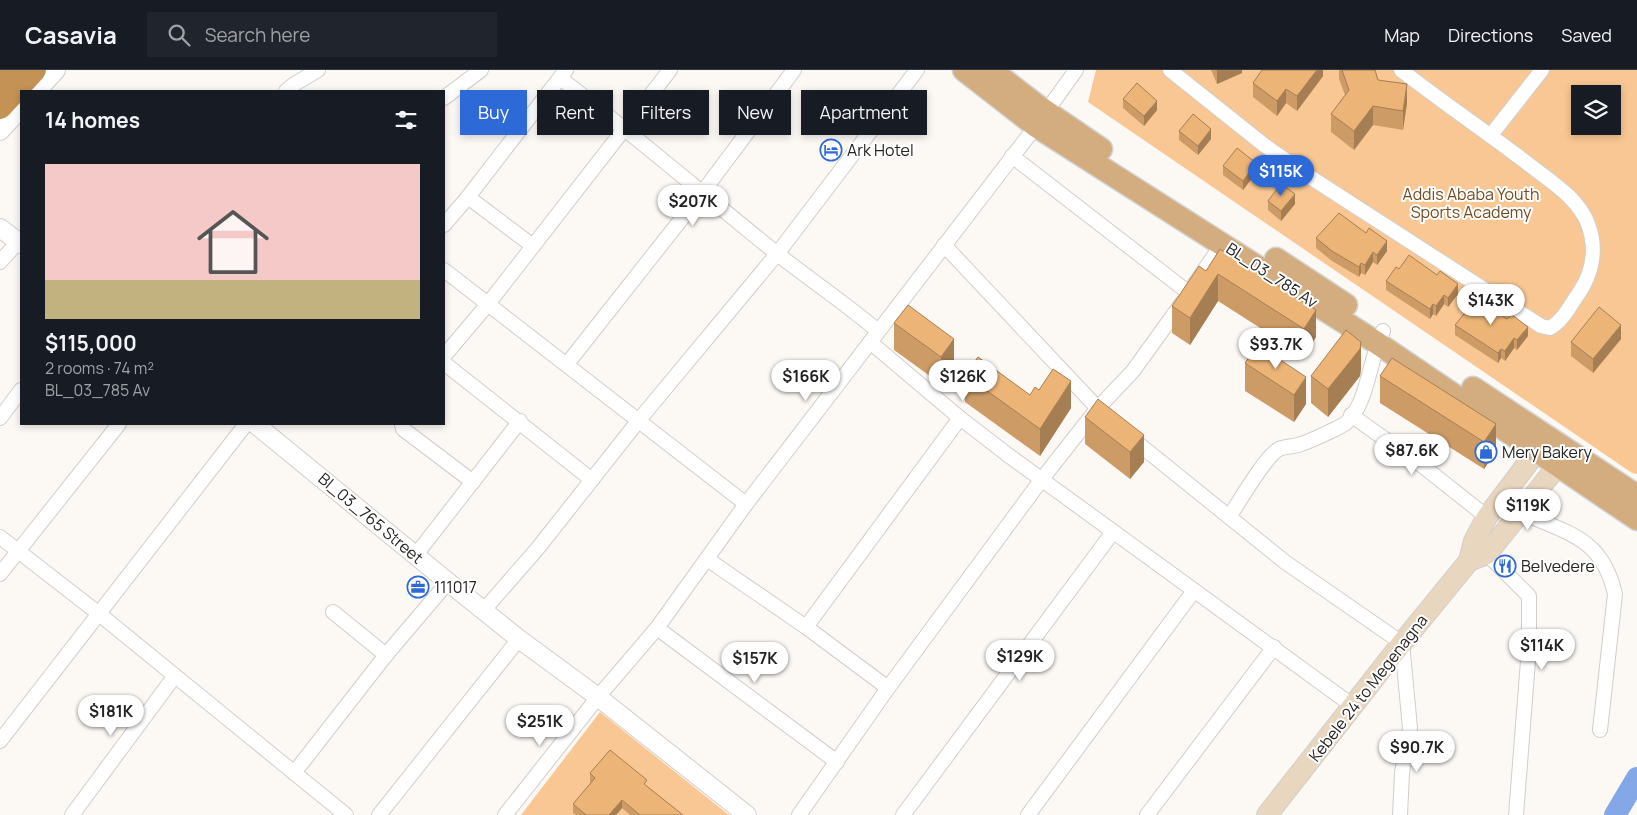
<!DOCTYPE html>
<html lang="en">
<head>
<meta charset="utf-8">
<style>
	body { margin:0; font-family:Manrope,sans-serif; background:#20242c; color:#f1f3f6; height:100vh; display:flex; flex-direction:column; font-size:19px; white-space:nowrap }
	* { box-sizing:border-box; margin:0 }
	p { font-size:16px; color:#9ea1a6 }
	.icon { flex:none; width:28px; height:28px; fill:none; stroke:currentColor; stroke-width:2; stroke-linecap:round; stroke-linejoin:round }
	.map { position:relative; flex:1; overflow:hidden }
	.side { position:absolute; left:20px; top:20px; width:425px; height:335px; display:flex; flex-direction:column; background:#171b24; border-radius:0px; box-shadow:0 2px 8px #0003 }
	.side>* { flex:none }
	.hud { position:absolute; left:460px; top:20px; width:475px; height:45px; display:flex; gap:10px }
	.tools { position:absolute; left:1571px; top:15px; display:grid; gap:10px }
	.tools a { display:grid; place-items:center; width:50px; height:50px; border-radius:0px; background:#171b24; box-shadow:0 2px 8px #0003; font-size:25px }
	.price { position:absolute; translate:-50% -42px; padding:0 11px; border-radius:18px; background:#fff; color:#222; font-size:16px; line-height:32px; filter:drop-shadow(0 1px 2px #0008) }
	.price::after { content:''; position:absolute; left:50%; top:30px; width:15px; height:11px; margin-left:-8px; background:inherit; clip-path:polygon(0 0,100% 0,50% 100%) }
	.price.on { background:#2e6ad7; color:#fff }
	ul { padding:0; list-style:none }
	li { display:grid; align-content:center; gap:10px; height:265px; padding:0 25px }
	li+li { border-top:1px solid #363941 }
	li span { display:grid; place-items:center; height:155px; border-radius:0px; color:#555 }
	li>.icon { margin-inline-start:auto }
	span .icon { width:90px; height:90px; fill:#fffc; stroke-width:1 }
	li b { font-size:21px }
	h2 { display:flex; justify-content:space-between; align-items:center; height:60px; padding:0 25px; font-size:21px }
	.pill { padding:0 18px; border-radius:0px; background:#171b24; box-shadow:0 2px 8px #0003; font-size:18px; line-height:45px }
	.pill.on { background:#2e6ad7; color:#fff }
	header { display:flex; align-items:center; gap:30px; box-sizing:border-box; height:70px; padding:0 25px; background:#171b24; border-bottom:1px solid #363941 }
	header strong { font-size:24px }
	nav { display:flex; gap:28px; margin-inline-start:auto; font-size:18px }
	.search { width:350px; height:45px; background:#20242c; display:flex; align-items:center; gap:12px; box-sizing:border-box; padding:0 18px; border-radius:0px; color:#9ea1a6; font-size:19px }
	.map>svg:first-child { display:block }
	.green { fill:#f8c793; fill-rule:evenodd }
	.lines { fill:none; stroke-linecap:round; stroke-linejoin:round }
	.river { stroke:#83a7e7; stroke-width:22 }
	.minor-casing { stroke:#d1ceca; stroke-width:16 }
	.tertiary-casing { stroke:#d1ceca; stroke-width:20 }
	.secondary-casing { stroke:#d1ceca; stroke-width:22 }
	.primary-casing { stroke:#d3d3d3; stroke-width:25 }
	.trunk-casing { stroke:#d3d3d3; stroke-width:26 }
	.minor { stroke:#fff; stroke-width:14 }
	.tertiary { stroke:#fff; stroke-width:18 }
	.secondary { stroke:#e9d6bf; stroke-width:20 }
	.primary { stroke:#d3ad7f; stroke-width:22 }
	.trunk { stroke:#c49254; stroke-width:24 }
	.wall { fill:#cc9b66 }
	.shaded-wall { fill:#a67e53 }
	.building { fill:#edb477; stroke:#a67e53 }
	.labels { text-anchor:middle; dominant-baseline:central; stroke-width:4; stroke-linejoin:round; paint-order:stroke }
	.poi-label { font-size:16px; fill:#252423; stroke:#fff; text-anchor:start }
	.park-label { font-size:16px; fill:#714b1e; stroke:#fff }
	.street-label { font-size:16px; fill:#252423; stroke:#fff }
</style>
</head>
<body>
<header>
<strong>Casavia</strong>
<div class="search"><svg class="icon" aria-label="search" viewBox="0 0 24 24"><circle cx="10" cy="10" r="6"/><path d="M15 15l6 6"/></svg>Search here</div>
<nav><a>Map</a><a>Directions</a><a>Saved</a></nav>
</header>
<div class="map">
<svg width="1637" height="745" viewBox="0 0 1637 745">
	<rect width="100%" height="100%" fill="#fcf9f5"/>
	<!-- green -->
	<g class="green">
		<path d="M1096 0H1637V404L1632 403 1088 32ZM1580 24H1612V56H1580Z"/>
		<path d="M600 642 729 745H521Z"/>
	</g>
	<g class="lines">
		<!-- river -->
		<path class="river" d="M1615 745 1637 708"/>
		<!-- minor casing -->
		<g class="minor-casing">
			<g id="minor">
				<path d="M1170 0 1264 75 1310 107 1541 256 1550 258C1564 250 1570 235 1579 223 1593 202 1597 178 1588 154 1578 127 1548 110 1527 93 1485 61 1442 32 1401 0"/>
				<path d="M560 8C633 64 703 124 775 182 809 209 845 233 878 261"/>
				<path d="M286 21 293 15 318 0"/>
				<path d="M444 28 481 0"/>
				<path d="M1491 65 1542 0"/>
				<path d="M1012 86 1189 223"/>
				<path d="M468 127 533 176"/>
				<path d="M444 155 468 127 566 0"/>
				<path d="M944 175 1106 347"/>
				<path d="M0 192 18 172"/>
				<path d="M444 200 746 434"/>
				<path d="M1194 215 1223 173"/>
				<path d="M870 272 960 348 1008 385 1353 636"/>
				<path d="M444 286 488 234 670 0"/>
				<path d="M444 293 592 410"/>
				<path d="M567 294 702 123 794 0"/>
				<path d="M1351 345 1424 397 1487 447"/>
				<path d="M0 348 21 320"/>
				<path d="M402 354 403 359 473 412"/>
				<path d="M1130 367 1285 492 1402 573 1410 658 1402 703 1400 745"/>
				<path d="M1521 442C1568 464 1602 467 1615 524L1600 660"/>
				<path d="M1229 447C1238 434 1266 385 1279 379 1285 376 1294 377 1301 374 1308 372 1341 357 1346 353 1368 334 1370 286 1383 261"/>
				<path d="M0 467 98 543 346 745"/>
				<path d="M1487 484 1529 526V578L1516 745"/>
				<path d="M415 486 520 351"/>
				<path d="M707 489 806 557 888 618"/>
				<path d="M0 504 119 354"/>
				<path d="M484 540 538 478 639 350 777 184 917 0"/>
				<path d="M333 542 386 585"/>
				<path d="M806 557 960 348"/>
				<path d="M657 558 837 692"/>
				<path d="M0 671 246 354"/>
				<path d="M294 703 386 585 448 512"/>
				<path d="M72 745 174 607"/>
				<path d="M379 745 519 569"/>
				<path d="M505 745 598 627 657 558 746 434 1036 56 1076 0"/>
				<path d="M799 745 888 618 1042 409 1097 339 1133 301 1182 233"/>
				<path d="M903 745 1113 462"/>
				<path d="M1028 745 1193 522"/>
				<path d="M1147 745 1274 577"/>
			</g>
		</g>
		<!-- tertiary casing -->
		<g class="tertiary-casing">
			<g id="tertiary">
				<path d="M37 21 56 0"/>
				<path d="M0 61 21 38"/>
				<path d="M0 158 21 174"/>
				<path d="M255 354 448 512 519 569 598 627 747 745"/>
			</g>
		</g>
		<!-- secondary casing -->
		<g class="secondary-casing">
			<g id="secondary">
				<path d="M1469 491 1487 484 1559 394"/>
				<path d="M1267 745 1402 573 1469 491 1474 471 1487 447 1537 381"/>
			</g>
		</g>
		<!-- primary casing -->
		<g class="primary-casing">
			<g id="primary">
				<path d="M964 0 1036 56 1377 273 1637 449"/>
				<path d="M991 0 1035 34 1101 79"/>
				<path d="M1276 189 1346 235"/>
				<path d="M1473 318 1637 426"/>
			</g>
		</g>
		<!-- trunk casing -->
		<g class="trunk-casing">
			<g id="trunk">
				<path d="M0 10 9 0"/>
				<path d="M0 37 34 0"/>
			</g>
		</g>
		<!-- minor -->
		<use href="#minor" class="minor"/>
		<!-- tertiary -->
		<use href="#tertiary" class="tertiary"/>
		<!-- secondary -->
		<use href="#secondary" class="secondary"/>
		<!-- primary -->
		<use href="#primary" class="primary"/>
		<!-- trunk -->
		<use href="#trunk" class="trunk"/>
	</g>
	<!-- wall -->
	<g class="wall">
		<path d="M1211 0H1242V3L1217 14Z"/>
		<path d="M1323 0V6L1297 41 1286 33 1277 46 1253 27V13Z"/>
		<path d="M1339 0H1375L1378 10 1407 33 1403 60 1373 55 1354 80 1331 62V44L1345 25 1339 9Z"/>
		<path d="M1123 29 1157 40 1144 56 1123 38Z"/>
		<path d="M1179 61 1211 69 1198 85 1179 70Z"/>
		<path d="M1223 96 1256 103 1243 120 1223 105Z"/>
		<path d="M1268 131 1295 134 1281 151 1268 140Z"/>
		<path d="M1316 168 1387 181 1377 195 1373 192 1365 205 1361 203 1359 207 1332 191 1316 178Z"/>
		<path d="M1220 179 1316 267 1304 286 1218 231 1190 275 1172 263V236L1206 201Z"/>
		<path d="M1399 199 1458 224 1448 237 1444 234 1436 246 1433 244 1430 249 1386 220V211Z"/>
		<path d="M894 253 954 296 941 314 894 280Z"/>
		<path d="M1455 255 1528 266 1517 280 1514 278 1505 291 1501 288 1498 293 1455 265Z"/>
		<path d="M1621 269 1593 303 1571 286V272Z"/>
		<path d="M1258 275 1306 334 1294 352 1245 321V293Z"/>
		<path d="M1361 299 1360 306 1328 347 1311 333V306Z"/>
		<path d="M965 305 1030 325 1071 338 1040 386 965 332Z"/>
		<path d="M1380 306 1496 354V381L1484 399 1380 333Z"/>
		<path d="M1085 347 1144 392 1130 409 1085 374Z"/>
		<path d="M590 703 647 716 683 745H630L622 738 616 745H576L573 743V734L591 713 590 712Z"/>
	</g>
	<!-- shaded-wall -->
	<g class="shaded-wall">
		<path d="M1217 0H1242V3L1217 14Z"/>
		<path d="M1317 0H1323V6L1297 41V26Z"/>
		<path d="M1407 14V33L1403 60V41Z"/>
		<path d="M1286 19V33L1277 46V31Z"/>
		<path d="M1157 31V40L1144 56V46Z"/>
		<path d="M1373 36V55L1354 80V61Z"/>
		<path d="M1211 59V69L1198 85V76Z"/>
		<path d="M1256 93V103L1243 120V111Z"/>
		<path d="M1295 124V134L1281 151V141Z"/>
		<path d="M1387 171V181L1377 195V185Z"/>
		<path d="M1373 182V192L1365 205V195Z"/>
		<path d="M1361 193V203L1359 207V197Z"/>
		<path d="M1218 204V231L1190 275V248Z"/>
		<path d="M1458 214V224L1448 237V228Z"/>
		<path d="M1444 225V234L1436 246V236Z"/>
		<path d="M1433 234V244L1430 249V239Z"/>
		<path d="M1316 240V267L1304 286V259Z"/>
		<path d="M1621 255V269L1593 303V289Z"/>
		<path d="M1528 257V266L1517 280V270Z"/>
		<path d="M1514 268V278L1505 291V281Z"/>
		<path d="M954 269V296L941 314V287Z"/>
		<path d="M1361 272V299L1360 306 1328 347V319Z"/>
		<path d="M1501 279V288L1498 293V283Z"/>
		<path d="M1306 307V334L1294 352V325Z"/>
		<path d="M1071 311V338L1040 386V359Z"/>
		<path d="M1496 354V381L1484 399V372Z"/>
		<path d="M1144 365V392L1130 409V382Z"/>
		<path d="M622 730V738L616 745H609Z"/>
	</g>
	<!-- building -->
	<g class="building">
		<path d="M1262 0H1317L1297 26 1286 19 1277 31 1253 13Z"/>
		<path d="M1342 0H1375L1378 10 1407 14 1403 41 1373 36 1354 61 1331 44 1349 20Z"/>
		<path d="M1137 13 1157 31 1144 46 1123 29Z"/>
		<path d="M1193 44 1211 59 1198 76 1179 61Z"/>
		<path d="M1237 78 1256 93 1243 111 1223 96Z"/>
		<path d="M1281 114 1295 124 1281 141 1268 131Z"/>
		<path d="M1339 143 1366 163 1369 158 1387 171 1377 185 1373 182 1365 195 1361 193 1359 197 1332 181 1316 168Z"/>
		<path d="M1220 179 1316 240 1304 259 1218 204 1190 248 1172 236 1199 196 1206 201Z"/>
		<path d="M1409 185 1437 205 1440 201 1458 214 1448 228 1444 225 1436 236 1433 234 1430 239 1386 211 1396 197 1399 199Z"/>
		<path d="M1478 227 1507 249 1511 244 1528 257 1517 270 1514 268 1505 281 1501 279 1498 283 1455 255Z"/>
		<path d="M908 235 954 269 941 287 894 253Z"/>
		<path d="M1599 237 1621 255 1593 289 1571 272Z"/>
		<path d="M1346 260 1361 272 1360 279 1328 319 1311 306Z"/>
		<path d="M1258 275 1306 307 1294 325 1245 293Z"/>
		<path d="M978 287 1030 325 1035 317 1039 320 1053 299 1071 311 1040 359 965 305Z"/>
		<path d="M1392 288 1496 354 1484 372 1380 306Z"/>
		<path d="M1098 329 1144 365 1130 382 1085 347Z"/>
		<path d="M610 680 647 710 644 714 683 745H640L622 730 609 745H586L573 734 595 708 590 703Z"/>
	</g>
	<!-- icons -->
	<defs>
		<g id="hotel-ring" transform="scale(1.125)"><circle r="9.5" fill="#fff" stroke="#2e6ad7" stroke-width="1.5"/><path d="M-6-4.5h1.5V1H6V5H4.5V3h-9V5H-6ZM-4 0a1.8 1.8 0 1 1 3.6 0ZM.5 0V-2.5h3Q6-2.5 6 0Z" fill="#2e6ad7"/></g>
		<g id="shop-ring" transform="scale(1.125)"><circle r="9.5" fill="#fff" stroke="#2e6ad7" stroke-width="1.5"/><path d="M-5-2.5h2.3a2.7 3.5 0 0 1 5.4 0H5L5.5 6h-11ZM-1.5-2.5h3a1.5 2.3 0 0 0-3 0Z" fill="#2e6ad7"/></g>
		<g id="restaurant-ring" transform="scale(1.125)"><circle r="9.5" fill="#fff" stroke="#2e6ad7" stroke-width="1.5"/><path d="M-5-6h1v4h1v-4h1v4h1v-4h1v5L-1.5 .5V6h-2V.5L-5-1ZM5-6V6H3V1.5H1.5Q1.5-4 5-6Z" fill="#2e6ad7"/></g>
		<g id="office-ring" transform="scale(1.125)"><circle r="9.5" fill="#fff" stroke="#2e6ad7" stroke-width="1.5"/><path d="M-6-3h4V-5.5h4V-3h4V5H-6ZM-1-4.5V-3h2v-1.5ZM-6 0V1H6V0Z" fill="#2e6ad7"/></g>
	</defs>
	<g fill-rule="evenodd">
		<use href="#hotel-ring" x="831" y="80"/>
		<use href="#shop-ring" x="1486" y="382"/>
		<use href="#restaurant-ring" x="1505" y="496"/>
		<use href="#office-ring" x="418" y="517"/>
	</g>
	<g class="labels">
		<!-- poi labels -->
		<g class="poi-label">
			<text x="847" y="80">Ark Hotel</text>
			<text x="1502" y="382">Mery Bakery</text>
			<text x="1521" y="496">Belvedere</text>
			<text x="434" y="517">111017</text>
		</g>
		<!-- park labels -->
		<g class="park-label">
			<text x="1471" y="124">Addis Ababa Youth<tspan x="1471" dy="18">Sports Academy</tspan></text>
		</g>
		<!-- street labels -->
		<g class="street-label">
			<text transform="translate(1272 205) rotate(33)">BL_03_785 Av</text>
			<text transform="translate(371 448) rotate(40)">Bl_03_765 Street</text>
			<text transform="translate(1368 618) rotate(-52)">Kebele 24 to Megenagna</text>
		</g>
	</g>
</svg>
<div class="tools">
<a><svg class="icon" aria-label="layers" viewBox="0 0 24 24"><path d="M12 4l9 5-9 5-9-5zM3 14l9 5 9-5"/></svg></a>
</div>
<b class="price on" style="left:1281px;top:127px">$115K</b>
<b class="price" style="left:693px;top:157px">$207K</b>
<b class="price" style="left:1491px;top:256px">$143K</b>
<b class="price" style="left:1276px;top:300px">$93.7K</b>
<b class="price" style="left:806px;top:332px">$166K</b>
<b class="price" style="left:963px;top:332px">$126K</b>
<b class="price" style="left:1412px;top:406px">$87.6K</b>
<b class="price" style="left:1528px;top:461px">$119K</b>
<b class="price" style="left:1542px;top:601px">$114K</b>
<b class="price" style="left:1020px;top:612px">$129K</b>
<b class="price" style="left:755px;top:614px">$157K</b>
<b class="price" style="left:111px;top:667px">$181K</b>
<b class="price" style="left:540px;top:677px">$251K</b>
<b class="price" style="left:1417px;top:703px">$90.7K</b>
<div class="hud">
<a class="pill on">Buy</a>
<a class="pill">Rent</a>
<a class="pill">Filters</a>
<a class="pill">New</a>
<a class="pill">Apartment</a>
</div>
<section class="side">
<h2>14 homes<svg class="icon" aria-label="filters" viewBox="0 0 24 24"><path d="M4 7h16M4 17h16"/><circle cx="9" cy="7" r="2"/><circle cx="15" cy="17" r="2"/></svg></h2>
<ul>
<li><span style="background:linear-gradient(#f6c9c9 75%,#c2b280 0)"><svg class="icon" aria-label="home" viewBox="0 0 24 24"><path d="M3 11l9-7 9 7M6 9v11h12V9"/></svg></span><div><b>$115,000</b><p>2 rooms · 74 m²</p><p>BL_03_785 Av</p></div></li>
</ul>
</section>
</div>
</body>
</html>
